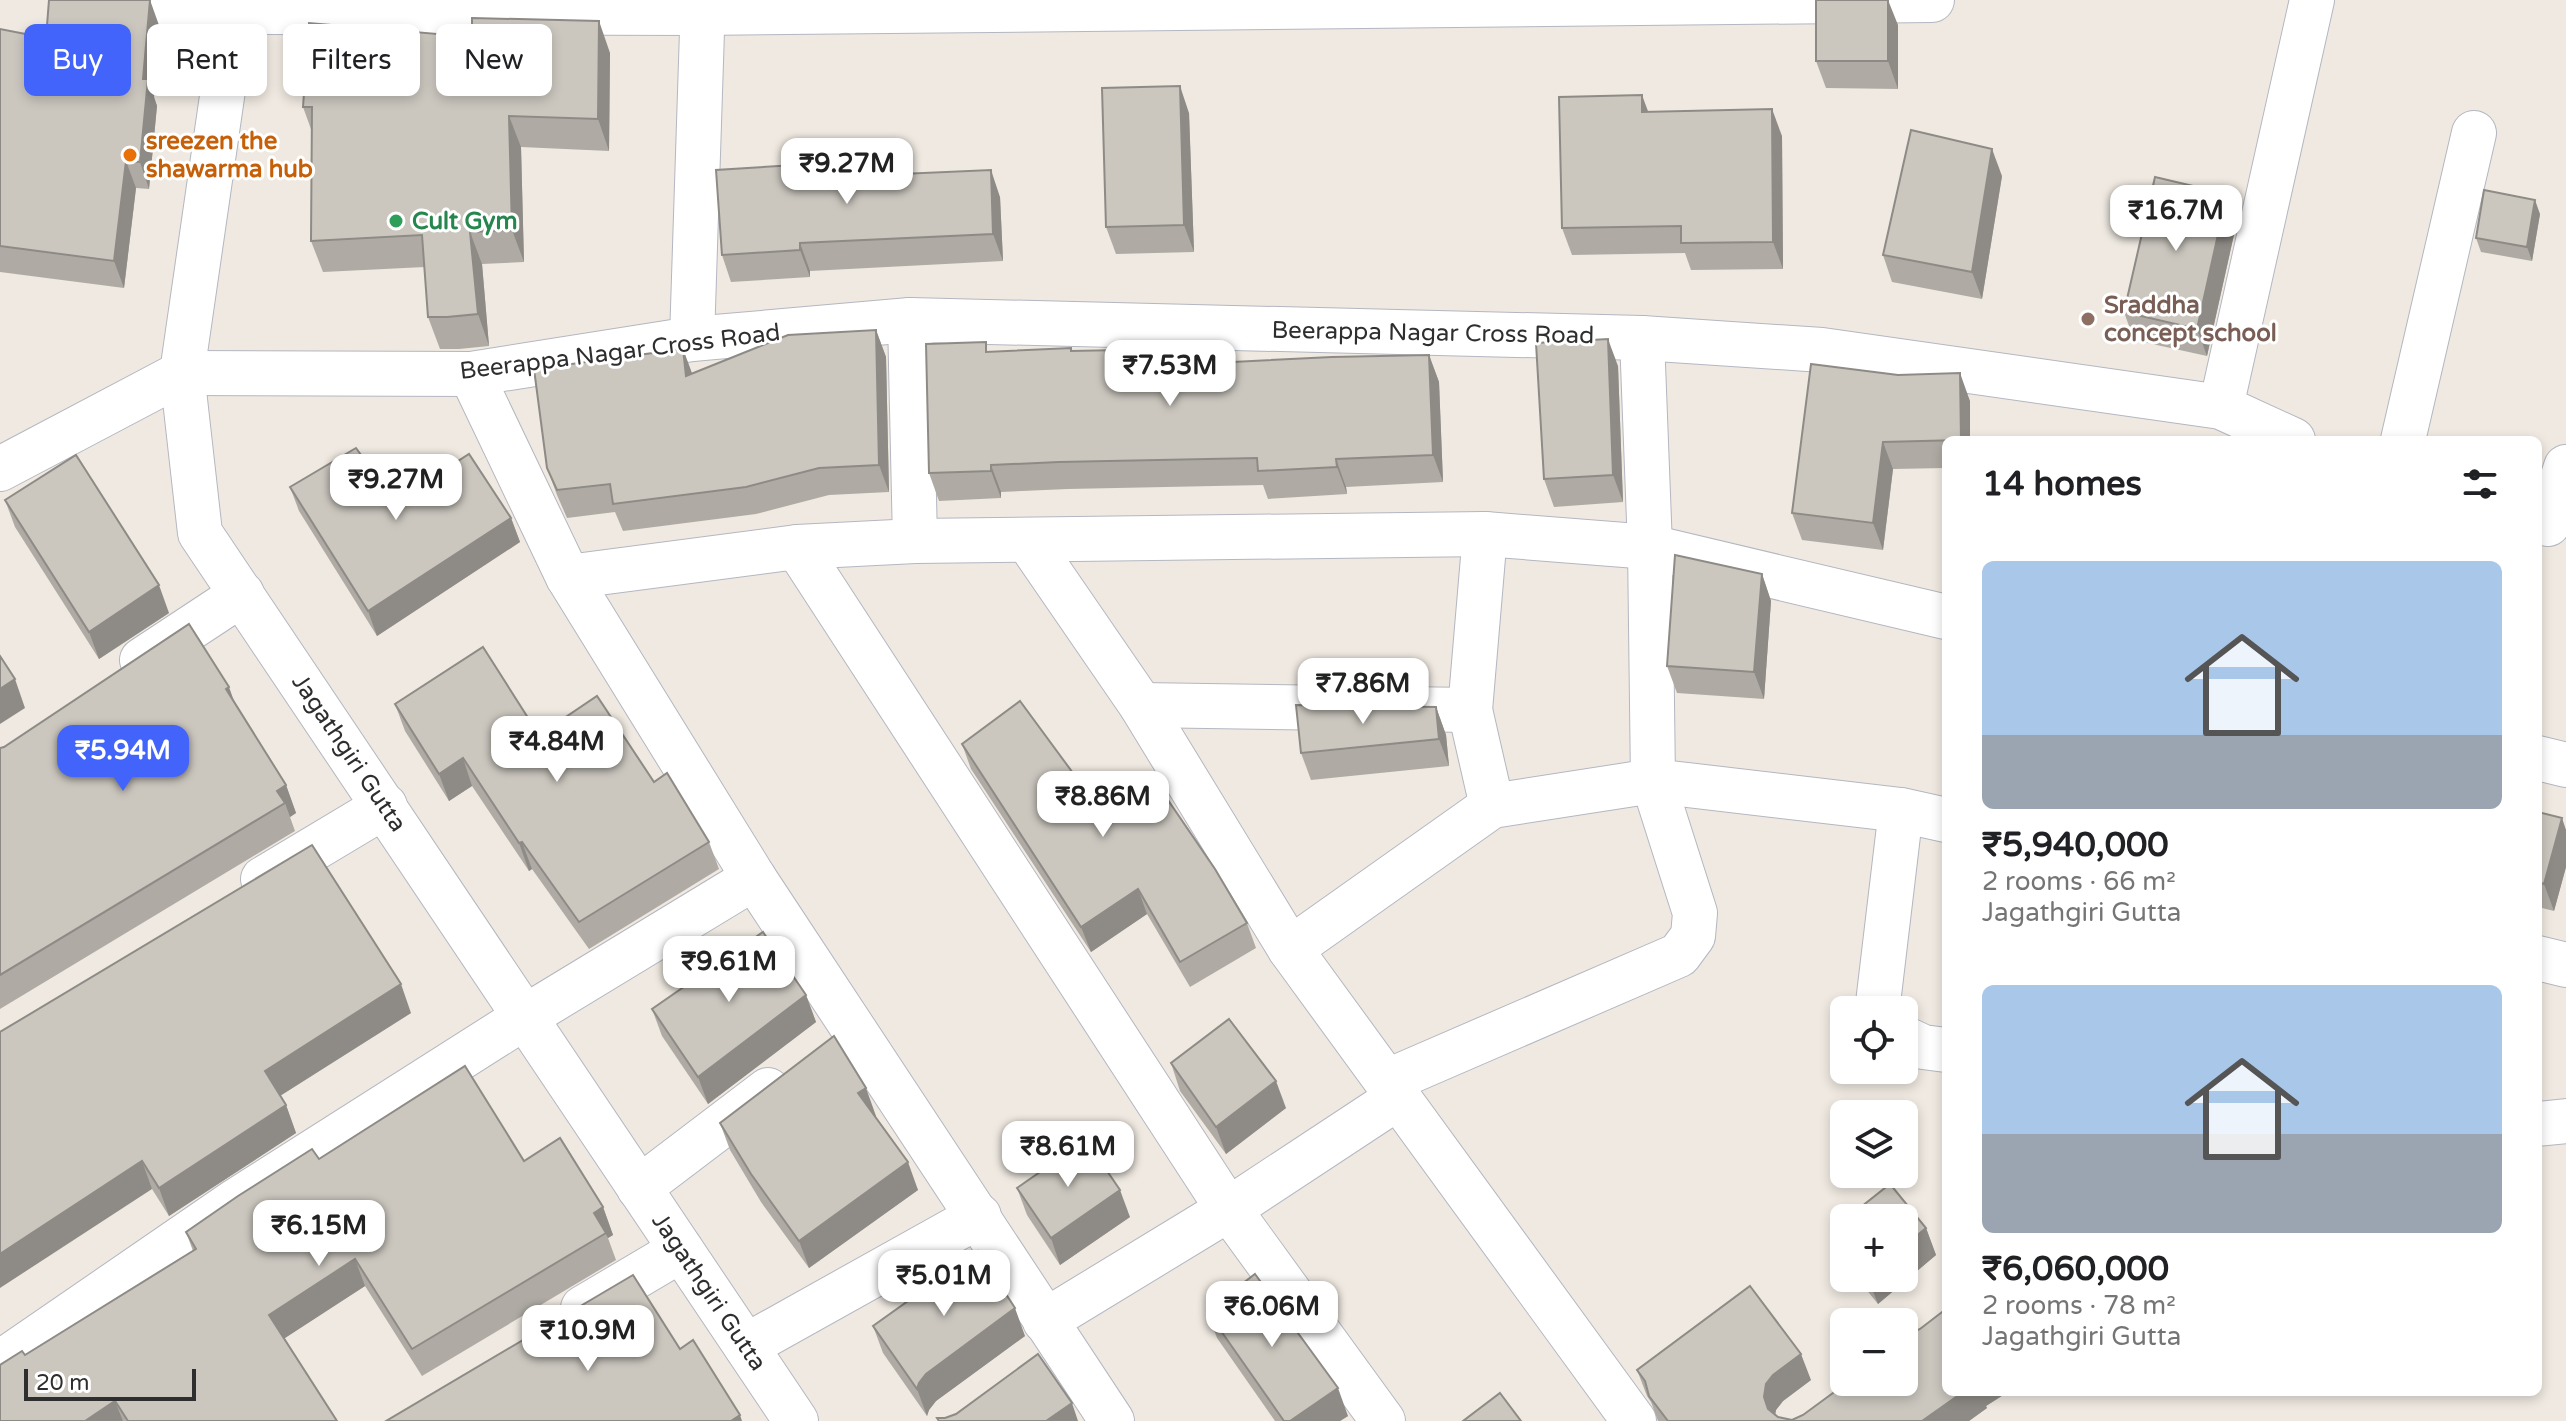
<!DOCTYPE html>
<html lang="en">
<head>
<meta charset="utf-8">
<style>
	body { margin:0; font-family:"Varela Round",sans-serif; background:#f2f2f2; color:#202124; height:100vh; display:flex; flex-direction:column; font-size:30px; white-space:nowrap }
	* { box-sizing:border-box; margin:0 }
	p { font-size:26px; color:#757577 }
	.icon { flex:none; width:44px; height:44px; fill:none; stroke:currentColor; stroke-width:2; stroke-linecap:round; stroke-linejoin:round }
	.map { position:relative; flex:1; overflow:hidden }
	.side { position:absolute; left:1942px; top:436px; width:600px; height:960px; display:flex; flex-direction:column; background:#fff; border-radius:12px; box-shadow:0 4px 12px #0003 }
	.side>* { flex:none }
	.top-card { position:absolute; left:24px; top:24px; width:760px; height:72px; display:flex; gap:16px }
	.fabs { position:absolute; left:1830px; top:996px; display:grid; gap:16px }
	.fabs a { display:grid; place-items:center; width:88px; height:88px; border-radius:12px; background:#fff; box-shadow:0 4px 12px #0003; font-size:40px }
	.scale { position:absolute; left:24px; bottom:20px; width:172px; box-sizing:border-box; padding-left:8px; border:4px solid #2e2e2e; border-top:0; font-size:22px; line-height:28px; white-space:nowrap; color:#2e2e2e; -webkit-text-stroke:6px #fff; paint-order:stroke }
	.price { position:absolute; translate:-50% -68px; padding:0 18px; border-radius:16px; background:#fff; color:#222; font-size:26px; line-height:52px; filter:drop-shadow(0 2px 4px #0008) }
	.price::after { content:''; position:absolute; left:50%; top:48px; width:24px; height:18px; margin-left:-12px; background:inherit; clip-path:polygon(0 0,100% 0,50% 100%) }
	.price.current { background:#4264fb; color:#fff }
	ul { padding:0; list-style:none }
	li { display:grid; align-content:center; gap:16px; height:424px; padding:0 40px }
	li span { display:grid; place-items:center; height:248px; border-radius:12px; color:#555 }
	li>.icon { margin-inline-start:auto }
	span .icon { width:144px; height:144px; fill:#fffc; stroke-width:1 }
	li b { font-size:34px }
	h2 { display:flex; justify-content:space-between; align-items:center; height:96px; padding:0 40px; font-size:34px }
	.pill { padding:0 28px; border-radius:12px; background:#fff; box-shadow:0 4px 12px #0003; font-size:28px; line-height:72px }
	.pill.current { background:#4264fb; color:#fff }
	.map>svg:first-child { display:block }
	.lines { fill:none; stroke-linecap:round; stroke-linejoin:round }
	.street-casing { stroke:#b4b7c1; stroke-width:46 }
	.secondary-casing { stroke:#b4b7c1; stroke-width:46 }
	.street { stroke:#fff; stroke-width:44 }
	.secondary { stroke:#fff; stroke-width:44 }
	.wall { fill:#afaba4 }
	.shaded-wall { fill:#8e8b86 }
	.building { fill:#cbc7bf; stroke:#8e8b86; stroke-width:2 }
	.food-dot { fill:#e8710a; stroke:#fff; stroke-width:3 }
	.leisure-dot { fill:#2e9e5b; stroke:#fff; stroke-width:3 }
	.education-dot { fill:#8d6e63; stroke:#fff; stroke-width:3 }
	.labels { text-anchor:middle; dominant-baseline:central; stroke-width:6; stroke-linejoin:round; paint-order:stroke }
	.food-label { font-size:24px; font-weight:bold; fill:#c56008; stroke:#fff; text-anchor:start }
	.leisure-label { font-size:24px; font-weight:bold; fill:#27864d; stroke:#fff; text-anchor:start }
	.education-label { font-size:24px; font-weight:bold; fill:#785e54; stroke:#fff; text-anchor:start }
	.street-label { font-size:24px; fill:#2e2e2e; stroke:#fff }
</style>
</head>
<body>
<div class="map">
<svg width="2566" height="1421" viewBox="0 0 2566 1421">
	<rect width="100%" height="100%" fill="#efe9e1"/>
	<g class="lines">
		<!-- street casing -->
		<g class="street-casing">
			<g id="street">
				<path d="M142 0 234 12 701 13 1932 0"/>
				<path d="M910 320 915 541"/>
				<path d="M692 339 703 0"/>
				<path d="M182 373 471 374 692 339 910 320 1642 338 1822 350 2221 407 2293 440"/>
				<path d="M471 374 568 577 754 878 1112 1421"/>
				<path d="M2221 407 2312 0"/>
				<path d="M2403 440 2474 133"/>
				<path d="M2548 524 2566 467"/>
				<path d="M1029 542 1141 705 1290 949"/>
				<path d="M797 547 915 541 1485 534 1650 547 1946 617"/>
				<path d="M568 577 797 547 1218 1194 1383 1421"/>
				<path d="M142 660 242 594"/>
				<path d="M1141 705 1470 710 1485 534"/>
				<path d="M1470 710 1492 806"/>
				<path d="M2538 758 2566 765"/>
				<path d="M263 879 385 806"/>
				<path d="M2538 958 2566 965"/>
				<path d="M1881 1010 1878 1003 1901 810"/>
				<path d="M1904 1038 1923 1047 1946 1050"/>
				<path d="M1388 1081 1679 955 1693 936 1695 913 1653 781 1650 547 1642 338"/>
				<path d="M2538 1124 2566 1121"/>
				<path d="M639 1188 768 1090"/>
				<path d="M583 1308 681 1250"/>
				<path d="M1045 1321 1229 1209 1399 1097"/>
				<path d="M746 1346 979 1216"/>
				<path d="M0 1363 234 1202 525 1017 754 878"/>
				<path d="M1634 1421 1290 949 1492 806 1653 781 1901 810 1946 820"/>
			</g>
		</g>
		<!-- secondary casing -->
		<g class="secondary-casing">
			<g id="secondary">
				<path d="M236 0 182 373 200 533 796 1421"/>
				<path d="M0 469 182 373"/>
			</g>
		</g>
		<!-- street -->
		<use href="#street" class="street"/>
		<!-- secondary -->
		<use href="#secondary" class="secondary"/>
	</g>
	<!-- wall -->
	<g class="wall">
		<path d="M1898 25V89L1826 88 1816 61Z"/>
		<path d="M160 28 154 97 157 106 149 189 136 188 124 288 0 272V29L46 38Z"/>
		<path d="M610 53 609 151 521 147 524 262 482 264 489 346 459 349H440L428 317 425 267 323 272 311 241 312 132 303 107Z"/>
		<path d="M1648 111 1782 136 1783 269 1691 270 1685 253 1572 255 1562 228Z"/>
		<path d="M1189 113 1194 252 1116 254 1106 227Z"/>
		<path d="M795 165 797 171 901 166 903 174 1000 197 1003 261 810 271V277L731 282 722 255Z"/>
		<path d="M2002 176 1982 299 1892 282 1883 255Z"/>
		<path d="M2540 214 2532 261 2481 252 2476 238Z"/>
		<path d="M2237 221 2207 356 2134 340 2124 312Z"/>
		<path d="M876 330 886 357 889 492 829 495 756 514 623 531 615 512 567 518 557 495 547 468 683 349 692 374Z"/>
		<path d="M1072 351 1179 365 1429 355 1439 382 1443 482 1346 487 1347 494 1268 499 1263 485 1068 489 1001 492V498L939 501 929 473 989 352Z"/>
		<path d="M1618 366 1623 502 1554 507 1544 479Z"/>
		<path d="M1898 375 1970 401 1946 440V468L1893 469 1883 550 1802 540 1792 513Z"/>
		<path d="M290 487 511 518 520 542 377 636 299 511Z"/>
		<path d="M5 500 169 613 99 659 15 527Z"/>
		<path d="M1762 574 1771 601 1764 699 1677 693 1667 666Z"/>
		<path d="M395 704 539 735 654 782 709 842 719 869 589 949 532 869 529 871 472 786 449 801 405 731Z"/>
		<path d="M236 705 286 785 296 813 290 817 295 831 0 1009V748Z"/>
		<path d="M1436 707 1446 735 1449 766 1311 780 1301 753Z"/>
		<path d="M962 744 1109 822 1247 923 1256 948 1190 987 1147 914 1091 952 971 769Z"/>
		<path d="M2538 812 2566 830V867L2554 911 2538 907Z"/>
		<path d="M806 995 816 1022 708 1104 662 1036 652 1009Z"/>
		<path d="M411 1013 280 1096 286 1105 296 1133 169 1216 152 1189 0 1032Z"/>
		<path d="M1171 1063 1286 1108 1226 1154 1180 1091Z"/>
		<path d="M875 1116 918 1190 809 1268 761 1202 730 1150 720 1123 876 1116Z"/>
		<path d="M319 1159 524 1161 603 1207 613 1235 608 1238 616 1260 422 1376 365 1286 284 1338 337 1421H0L193 1251 186 1232Z"/>
		<path d="M1017 1188 1130 1217 1060 1265 1027 1215Z"/>
		<path d="M1844 1221V1261L1842 1258 1832 1231Z"/>
		<path d="M1926 1228 1936 1255 1878 1304 1857 1278H1904Z"/>
		<path d="M1207 1311 1348 1416 1340 1421H1275L1217 1338Z"/>
		<path d="M873 1326 1025 1336 936 1401 929 1410 927 1416 883 1353Z"/>
		<path d="M1637 1370 1811 1380 1783 1401 1776 1410 1775 1415 1778 1417 1792 1420 1946 1392H2008L1986 1406 1987 1408 1969 1421H1658L1651 1402 1647 1396Z"/>
	</g>
	<!-- shaded-wall -->
	<g class="shaded-wall">
		<path d="M150 0 160 28 154 97 157 106 149 189 140 162 143 79Z"/>
		<path d="M1888 0 1898 25V89L1888 61Z"/>
		<path d="M599 21 610 53 609 151 598 119Z"/>
		<path d="M1180 86 1189 113 1194 252 1184 225Z"/>
		<path d="M1642 95 1652 122 1642 112Z"/>
		<path d="M1772 109 1782 136 1783 269 1773 242Z"/>
		<path d="M509 116 521 147 524 262 512 230Z"/>
		<path d="M1992 149 2002 176 1982 299 1972 272Z"/>
		<path d="M126 161 136 188 124 288 114 261Z"/>
		<path d="M991 170 1000 197 1003 261 993 234Z"/>
		<path d="M2227 194 2237 221 2207 356 2197 329Z"/>
		<path d="M2535 200 2540 214 2532 261 2527 247Z"/>
		<path d="M470 232 482 264 489 346 478 314Z"/>
		<path d="M800 243 810 271V277L800 250Z"/>
		<path d="M876 330 886 357 889 492 879 465Z"/>
		<path d="M1608 339 1618 366 1623 502 1613 475Z"/>
		<path d="M683 349 693 376H686Z"/>
		<path d="M1173 349 1183 376 1173 365Z"/>
		<path d="M1429 355 1439 382 1443 482 1433 455Z"/>
		<path d="M1960 373 1970 401V440H1961Z"/>
		<path d="M1883 442 1893 469 1883 550 1873 523Z"/>
		<path d="M1336 459 1346 487 1347 494 1337 467Z"/>
		<path d="M991 465 1001 492V498L991 471Z"/>
		<path d="M511 518 520 542 377 636 368 611Z"/>
		<path d="M2538 541 2540 548 2538 565Z"/>
		<path d="M1762 574 1771 601 1764 699 1754 672Z"/>
		<path d="M159 585 169 613 99 659 89 632Z"/>
		<path d="M15 679 25 708 0 724V689Z"/>
		<path d="M229 687 239 715 226 689Z"/>
		<path d="M1436 707 1446 735 1449 766 1439 739Z"/>
		<path d="M463 758 472 786 449 801 439 774Z"/>
		<path d="M286 785 296 813 290 817 285 803 277 791Z"/>
		<path d="M2562 818 2566 830V867L2554 911 2544 884Z"/>
		<path d="M522 842 532 869 529 871 519 843Z"/>
		<path d="M1138 889 1147 914 1091 952 1081 927Z"/>
		<path d="M401 984 411 1013 275 1099 265 1071Z"/>
		<path d="M806 995 816 1022 708 1104 698 1077Z"/>
		<path d="M1276 1081 1286 1108 1226 1154 1216 1127Z"/>
		<path d="M866 1088 876 1116 868 1120 858 1093Z"/>
		<path d="M286 1105 296 1133 169 1216 159 1188Z"/>
		<path d="M142 1161 152 1189 0 1288V1254Z"/>
		<path d="M908 1162 918 1190 809 1268 799 1241Z"/>
		<path d="M1120 1190 1130 1217 1060 1265 1051 1238Z"/>
		<path d="M603 1207 613 1235 608 1238 594 1213Z"/>
		<path d="M1926 1228 1936 1255 1878 1304 1868 1278H1904V1246Z"/>
		<path d="M355 1259 365 1286 279 1342 269 1315Z"/>
		<path d="M1015 1308 1025 1336 936 1401 929 1410 927 1416 917 1389 919 1383 926 1374Z"/>
		<path d="M1801 1354 1811 1380 1783 1401 1776 1410 1774 1421H1772L1764 1397 1766 1384 1773 1375Z"/>
		<path d="M1338 1388 1348 1416 1340 1421H1290Z"/>
		<path d="M1963 1392H2008L1986 1406 1987 1408 1969 1421H1922Z"/>
		<path d="M115 1401 123 1421H85Z"/>
		<path d="M1072 1403 1078 1421H1046Z"/>
		<path d="M740 1415 742 1421H731Z"/>
	</g>
	<!-- building -->
	<g class="building">
		<path d="M49 0H150L143 79H148L140 162 126 161 114 261 0 246V29L46 38Z"/>
		<rect x="1816" y="0" width="72" height="61"/>
		<path d="M472 18 599 21 598 119 509 116 512 230 470 232 478 314 447 317H428L422 235 311 241 312 107H303L309 23 472 37Z"/>
		<path d="M1180 86 1184 225 1106 227 1102 88Z"/>
		<path d="M1642 95V112L1772 109 1773 242 1681 243V226L1562 228 1559 97Z"/>
		<path d="M1911 130 1992 149 1972 272 1883 255Z"/>
		<path d="M795 165V171L901 166V174L991 170 993 234 800 243V250L722 255 716 170Z"/>
		<path d="M2155 177 2227 194 2197 329 2124 312Z"/>
		<path d="M2484 190 2535 200 2527 247 2476 238Z"/>
		<path d="M876 330 879 465 819 468 746 487 613 504 610 484 557 490 547 468 534 369 683 349 686 376 788 335Z"/>
		<path d="M1608 339 1613 475 1544 479 1536 343Z"/>
		<path d="M986 342V352L1071 348V351L1173 349V365L1332 357 1429 355 1433 455 1336 459 1337 467 1258 471 1257 458 1059 462 991 465V471L929 473 926 344Z"/>
		<path d="M1811 364 1898 375 1960 373 1961 440 1883 442 1873 523 1792 513Z"/>
		<path d="M356 448 395 502 469 454 511 518 368 611 290 487Z"/>
		<path d="M76 455 159 585 89 632 5 500Z"/>
		<path d="M1675 555 1762 574 1754 672 1667 666Z"/>
		<path d="M189 624 229 687 226 689 286 785 277 791 285 803 0 975V748L4 747Z"/>
		<path d="M483 647 539 735 597 696 654 782 667 773 709 842 579 922 522 842 519 843 463 758 439 774 395 704Z"/>
		<path d="M0 656 15 679 0 689Z"/>
		<path d="M1020 701 1109 822 1159 787 1215 869 1247 923 1180 962 1138 889 1081 927 962 744Z"/>
		<path d="M1296 705 1436 707 1439 739 1301 753Z"/>
		<path d="M2538 812 2562 818 2544 884 2538 882Z"/>
		<path d="M312 845 401 984 265 1071 286 1105 159 1188 142 1161 0 1254V1032Z"/>
		<path d="M763 932 806 995 698 1077 652 1009Z"/>
		<path d="M1229 1019 1276 1081 1216 1127 1171 1063Z"/>
		<path d="M834 1036 866 1088 858 1093 908 1162 799 1241 751 1174 720 1123Z"/>
		<path d="M465 1066 524 1161 560 1138 603 1207 594 1213 606 1233 412 1349 355 1259 269 1315 337 1421H128L115 1401 85 1421H0V1365L22 1351 25 1355 196 1249 186 1232 238 1196 312 1149 319 1159Z"/>
		<path d="M1086 1140 1120 1190 1051 1238 1017 1188Z"/>
		<path d="M1890 1184 1926 1228 1904 1246V1218H1847Z"/>
		<path d="M1844 1221V1246L1832 1231Z"/>
		<path d="M978 1251 1015 1308 926 1374 919 1383 917 1389 873 1326Z"/>
		<path d="M1255 1274 1338 1388 1290 1421H1284L1207 1311Z"/>
		<path d="M633 1275 680 1349 693 1340 740 1415 731 1421H386Z"/>
		<path d="M1750 1286 1801 1354 1773 1375 1766 1384 1764 1397 1768 1409 1778 1417 1792 1420 1803 1415 1848 1382H1904V1337L1920 1329 1946 1309V1392H1963L1922 1421H1668L1649 1396 1645 1381 1637 1370Z"/>
		<path d="M1038 1354 1072 1403 1046 1421H939L937 1418H945L956 1414Z"/>
		<path d="M1500 1393 1521 1421H1463Z"/>
	</g>
	<!-- markers -->
	<circle class="food-dot" cx="130" cy="155" r="8"/>
	<circle class="leisure-dot" cx="396" cy="221" r="8"/>
	<circle class="education-dot" cx="2088" cy="319" r="8"/>
	<g class="labels">
		<!-- food labels -->
		<g class="food-label">
			<text x="146" y="141">sreezen the<tspan x="146" dy="28">shawarma hub</tspan></text>
		</g>
		<!-- leisure labels -->
		<g class="leisure-label">
			<text x="412" y="221">Cult Gym</text>
		</g>
		<!-- education labels -->
		<g class="education-label">
			<text x="2104" y="305">Sraddha<tspan x="2104" dy="28">concept school</tspan></text>
		</g>
		<!-- street labels -->
		<g class="street-label">
			<text transform="translate(1433 333) rotate(1)">Beerappa Nagar Cross Road</text>
			<text transform="translate(620 352) rotate(-7)">Beerappa Nagar Cross Road</text>
			<text transform="translate(349 753) rotate(56)">Jagathgiri Gutta</text>
			<text transform="translate(709 1292) rotate(56)">Jagathgiri Gutta</text>
		</g>
	</g>
</svg>
<div class="fabs">
<a><svg class="icon" aria-label="locate" viewBox="0 0 24 24"><circle cx="12" cy="12" r="6"/><path d="M12 2v4M12 18v4M2 12h4M18 12h4"/></svg></a>
<a><svg class="icon" aria-label="layers" viewBox="0 0 24 24"><path d="M12 4l9 5-9 5-9-5zM3 14l9 5 9-5"/></svg></a>
<a>+</a>
<a>−</a>
</div>
<div class="scale">20 m</div>
<b class="price" style="left:847px;top:206px">₹9.27M</b>
<b class="price" style="left:2176px;top:253px">₹16.7M</b>
<b class="price" style="left:1170px;top:408px">₹7.53M</b>
<b class="price" style="left:396px;top:522px">₹9.27M</b>
<b class="price" style="left:1363px;top:726px">₹7.86M</b>
<b class="price" style="left:557px;top:784px">₹4.84M</b>
<b class="price current" style="left:123px;top:793px">₹5.94M</b>
<b class="price" style="left:1103px;top:839px">₹8.86M</b>
<b class="price" style="left:729px;top:1004px">₹9.61M</b>
<b class="price" style="left:1068px;top:1189px">₹8.61M</b>
<b class="price" style="left:319px;top:1268px">₹6.15M</b>
<b class="price" style="left:944px;top:1318px">₹5.01M</b>
<b class="price" style="left:1272px;top:1349px">₹6.06M</b>
<b class="price" style="left:588px;top:1373px">₹10.9M</b>
<div class="top-card">
<a class="pill current">Buy</a>
<a class="pill">Rent</a>
<a class="pill">Filters</a>
<a class="pill">New</a>
</div>
<section class="side">
<h2>14 homes<svg class="icon" aria-label="filters" viewBox="0 0 24 24"><path d="M4 7h16M4 17h16"/><circle cx="9" cy="7" r="2"/><circle cx="15" cy="17" r="2"/></svg></h2>
<ul>
<li><span style="background:linear-gradient(#a9c7e8 70%,#9aa5b1 0)"><svg class="icon" aria-label="home" viewBox="0 0 24 24"><path d="M3 11l9-7 9 7M6 9v11h12V9"/></svg></span><div><b>₹5,940,000</b><p>2 rooms · 66 m²</p><p>Jagathgiri Gutta</p></div></li>
<li><span style="background:linear-gradient(#a9c7e8 60%,#9aa5b1 0)"><svg class="icon" aria-label="home" viewBox="0 0 24 24"><path d="M3 11l9-7 9 7M6 9v11h12V9"/></svg></span><div><b>₹6,060,000</b><p>2 rooms · 78 m²</p><p>Jagathgiri Gutta</p></div></li>
</ul>
</section>
</div>
</body>
</html>
